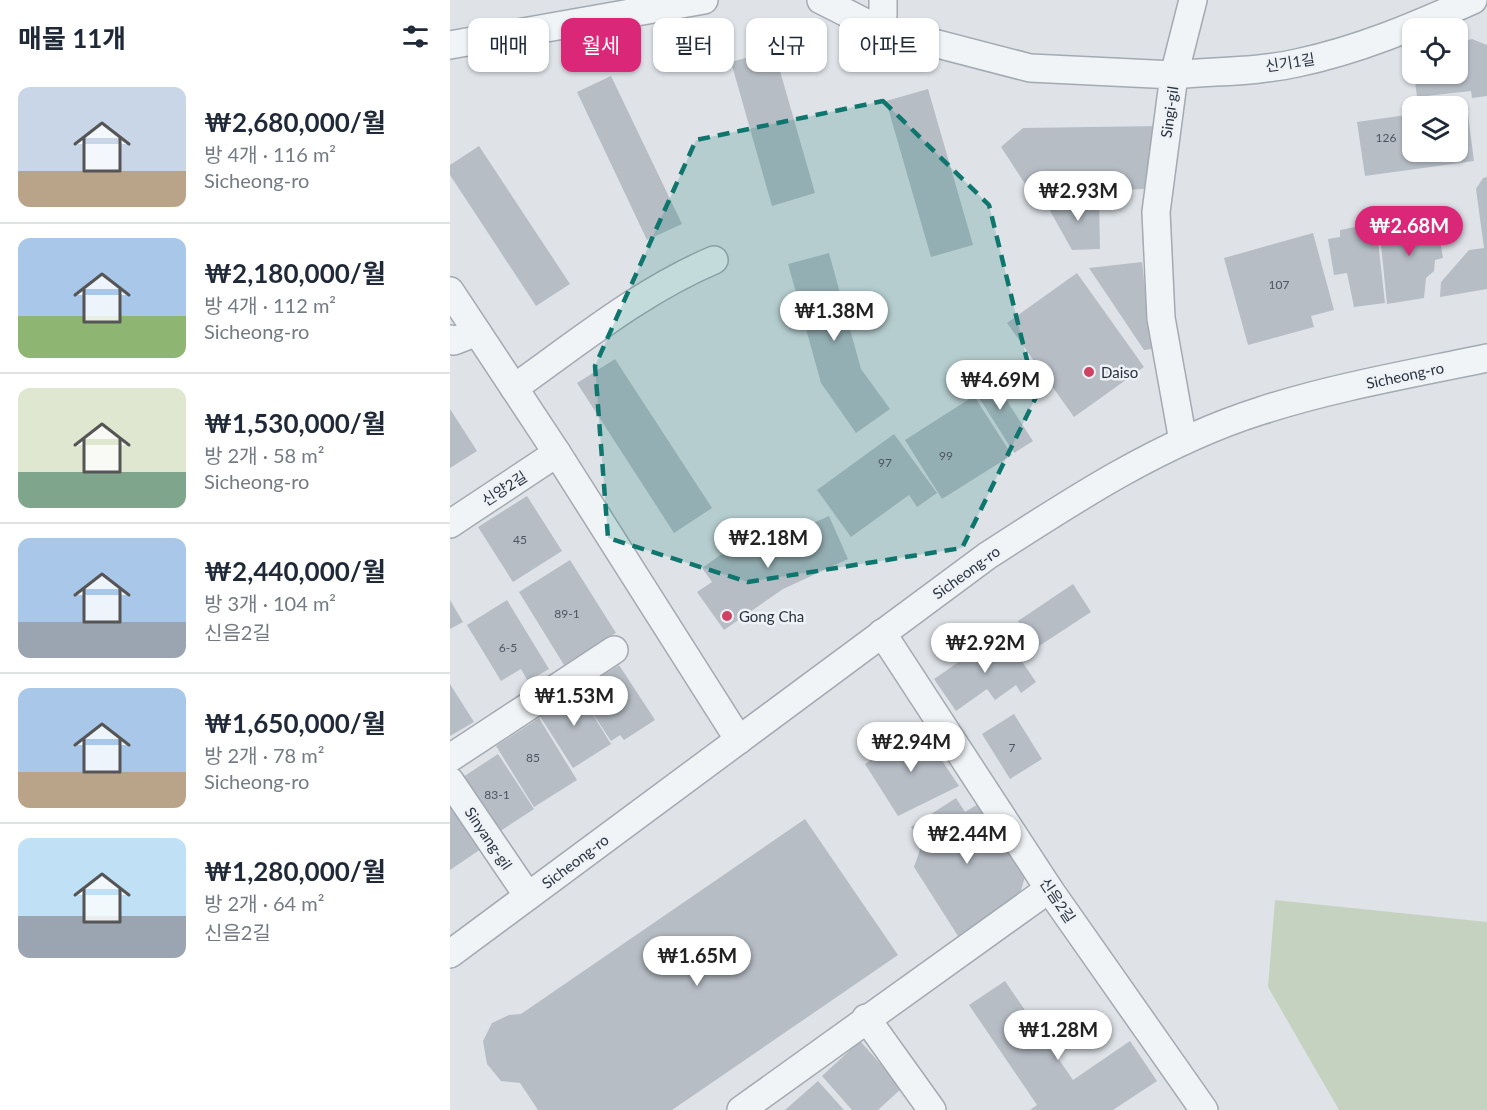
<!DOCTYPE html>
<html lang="ko">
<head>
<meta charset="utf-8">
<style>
	body { margin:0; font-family:Lato,"Noto Sans KR",sans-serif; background:#f6f6f7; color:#1f2937; height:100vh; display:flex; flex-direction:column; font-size:22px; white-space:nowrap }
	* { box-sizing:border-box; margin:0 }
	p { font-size:20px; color:#747a83 }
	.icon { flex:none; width:33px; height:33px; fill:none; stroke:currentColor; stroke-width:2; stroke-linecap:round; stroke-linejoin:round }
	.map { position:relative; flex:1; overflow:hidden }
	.drawer { display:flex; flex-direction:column; background:#fff; width:450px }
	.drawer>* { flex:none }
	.guide { position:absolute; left:18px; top:18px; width:570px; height:54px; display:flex; gap:12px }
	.tools { position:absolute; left:952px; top:18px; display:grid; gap:12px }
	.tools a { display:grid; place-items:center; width:66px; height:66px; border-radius:12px; background:#fff; box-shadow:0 2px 4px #0004; font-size:30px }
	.price { position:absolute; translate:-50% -51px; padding:0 14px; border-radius:21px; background:#fff; color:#222; font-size:20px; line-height:39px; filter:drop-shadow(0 2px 3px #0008) }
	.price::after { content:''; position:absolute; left:50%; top:36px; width:18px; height:14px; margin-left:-9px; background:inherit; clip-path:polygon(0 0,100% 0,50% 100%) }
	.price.on { background:#db2777; color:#fff }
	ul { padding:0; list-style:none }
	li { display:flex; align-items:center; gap:18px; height:150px; padding:0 18px }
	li+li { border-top:2px solid #e0e1e3 }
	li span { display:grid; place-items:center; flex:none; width:168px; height:120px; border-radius:12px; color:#555 }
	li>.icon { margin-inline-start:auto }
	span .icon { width:72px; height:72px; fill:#fffc; stroke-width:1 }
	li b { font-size:26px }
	h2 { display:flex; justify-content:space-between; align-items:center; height:72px; padding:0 18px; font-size:26px }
	.tag { padding:0 21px; border-radius:12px; background:#fff; box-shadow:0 2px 4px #0004; font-size:21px; line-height:54px }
	.tag.on { background:#db2777; color:#fff }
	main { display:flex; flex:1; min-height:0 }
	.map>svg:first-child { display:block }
	.green { fill:#c6d2c0 }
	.building { fill:#b6bdc5 }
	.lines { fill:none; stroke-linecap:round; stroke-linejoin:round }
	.minor-casing { stroke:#a4aab2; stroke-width:30 }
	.minor { stroke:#f1f4f7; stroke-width:27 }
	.marked { fill:#0f766e; fill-opacity:0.2; stroke:#0f766e; stroke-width:4.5; stroke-dasharray:12 8; stroke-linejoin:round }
	.poi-dot { fill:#cf4264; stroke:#eef2f6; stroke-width:2 }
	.labels { text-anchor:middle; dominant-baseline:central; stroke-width:5; stroke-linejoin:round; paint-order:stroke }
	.number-label { font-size:12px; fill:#4c5560 }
	.street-label { font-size:15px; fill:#28323f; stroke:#eef2f6 }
	.poi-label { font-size:15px; fill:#28323f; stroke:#eef2f6; text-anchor:start }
</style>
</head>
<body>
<main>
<section class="drawer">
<h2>매물 11개<svg class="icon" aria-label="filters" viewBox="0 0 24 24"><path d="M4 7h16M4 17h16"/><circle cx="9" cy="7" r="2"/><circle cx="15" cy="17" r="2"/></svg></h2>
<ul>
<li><span style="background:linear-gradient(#c9d6e8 70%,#b9a48a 0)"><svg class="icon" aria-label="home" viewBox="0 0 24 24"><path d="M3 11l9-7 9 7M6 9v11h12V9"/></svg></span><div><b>₩2,680,000/월</b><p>방 4개 · 116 m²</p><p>Sicheong-ro</p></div></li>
<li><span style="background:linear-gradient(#a9c7e8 65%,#8fb573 0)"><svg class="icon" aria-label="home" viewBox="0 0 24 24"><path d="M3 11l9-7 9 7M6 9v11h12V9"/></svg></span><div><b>₩2,180,000/월</b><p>방 4개 · 112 m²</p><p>Sicheong-ro</p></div></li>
<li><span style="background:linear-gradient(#dfe7d0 70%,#7fa58c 0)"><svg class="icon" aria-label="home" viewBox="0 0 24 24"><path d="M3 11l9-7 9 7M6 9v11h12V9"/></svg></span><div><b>₩1,530,000/월</b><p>방 2개 · 58 m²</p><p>Sicheong-ro</p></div></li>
<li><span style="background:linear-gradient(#a9c7e8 70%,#9aa5b1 0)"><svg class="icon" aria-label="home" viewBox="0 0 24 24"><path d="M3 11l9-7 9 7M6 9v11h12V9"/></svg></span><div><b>₩2,440,000/월</b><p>방 3개 · 104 m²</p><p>신음2길</p></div></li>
<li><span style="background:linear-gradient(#a9c7e8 70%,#b9a48a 0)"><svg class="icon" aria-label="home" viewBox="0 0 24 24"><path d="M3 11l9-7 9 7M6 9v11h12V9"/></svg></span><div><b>₩1,650,000/월</b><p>방 2개 · 78 m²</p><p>Sicheong-ro</p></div></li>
<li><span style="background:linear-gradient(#bfe0f5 65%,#9aa5b1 0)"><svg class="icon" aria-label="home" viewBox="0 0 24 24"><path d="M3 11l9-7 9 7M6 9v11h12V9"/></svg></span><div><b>₩1,280,000/월</b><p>방 2개 · 64 m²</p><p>신음2길</p></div></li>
</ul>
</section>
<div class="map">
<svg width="1037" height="1110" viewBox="0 0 1037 1110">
	<rect width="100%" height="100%" fill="#dfe3e8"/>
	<!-- green -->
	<path class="green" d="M825 900 1037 922V1110H889L818 987Z"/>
	<!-- building -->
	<g class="building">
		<path d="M1022 39 1037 45V96L1022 98 1021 91 967 97 964 74H1008V43Z"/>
		<path d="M324 50 365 193 322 206 281 62Z"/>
		<path d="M161 76 232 224 197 240 127 92Z"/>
		<path d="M478 89 523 245 481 257 436 101Z"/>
		<path d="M1017 107 1024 161 915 176 907 122 963 114V152H1008V108Z"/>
		<path d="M710 126 696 189 581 193 551 147 573 128Z"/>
		<path d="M29 146 120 284 86 306 0 175V165Z"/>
		<path d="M1037 177V289L990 297 991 282 1019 250 1034 248 1026 189 1033 178Z"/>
		<path d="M594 200H649L650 249 622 250Z"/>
		<path d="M986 215 993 258 985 260 984 271 976 278 974 298 937 304 929 225Z"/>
		<path d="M926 223 935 303 904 307 897 273 884 275 878 239 890 237V230Z"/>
		<path d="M863 233 884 310 861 316 864 327 798 345 774 258Z"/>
		<path d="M379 253 411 369 440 409 406 433 371 383 338 264Z"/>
		<path d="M692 262 702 349 694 350 639 268Z"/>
		<path d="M627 273 694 367 624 417 557 323Z"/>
		<path d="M165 359 262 508 224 533 127 383Z"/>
		<path d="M536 369 583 441 564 453 518 380Z"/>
		<path d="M524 396 562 455 492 499 455 440Z"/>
		<path d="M0 409 27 451 0 468Z"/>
		<path d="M444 434 487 493 467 507 459 495 401 537 367 490Z"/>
		<path d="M77 496 112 551 63 582 28 527Z"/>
		<path d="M379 516 398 559 333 589 274 630 247 592 262 582 252 568 303 532 312 546Z"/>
		<path d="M120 560 166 633 114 665 69 592Z"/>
		<path d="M623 584 641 612 586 648 568 621Z"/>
		<path d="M0 600 13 622 0 629Z"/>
		<path d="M57 600 99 669 78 681 71 669 51 681 17 625Z"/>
		<path d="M552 632 586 682 571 693 566 685 545 700 537 689 506 711 484 679Z"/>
		<path d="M169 665 205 720 174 740 170 735 161 741 128 691Z"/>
		<path d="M0 684 24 722 0 736Z"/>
		<path d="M125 686 161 744 123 768 86 710Z"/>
		<path d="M564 714 592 759 560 779 532 734Z"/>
		<path d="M89 718 127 780 84 807 46 746Z"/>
		<path d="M470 728 509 786 448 816 415 764Z"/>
		<path d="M48 754 84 809 46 834 10 779Z"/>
		<path d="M506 798 515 812 530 803 576 873 569 897 508 936 464 867 472 844 461 827Z"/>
		<path d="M0 801 31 849 0 870Z"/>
		<path d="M355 819 448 955 222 1110H88L70 1083 51 1081 37 1064 33 1041 42 1023 59 1015 71 1014Z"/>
		<path d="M555 981 623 1080 680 1041 707 1081 663 1110H580L587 1105 519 1005Z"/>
		<path d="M410 1041 452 1088 428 1110H402L372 1076Z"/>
		<path d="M368 1081 394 1110H335Z"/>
	</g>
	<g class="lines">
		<!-- minor casing -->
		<g class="minor-casing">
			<g id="minor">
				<path d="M371 0 426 28 580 68 724 75 706 212 711 318 733 441"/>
				<path d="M743 0 724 75C764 71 808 72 847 63 909 50 965 26 1023 0"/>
				<path d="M426 28 433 15V0"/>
				<path d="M0 45 254 0"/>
				<path d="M0 291 107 453 289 740"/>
				<path d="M0 339 4 341 27 332"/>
				<path d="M64 388C129 342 191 291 264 260"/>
				<path d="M0 524 107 453"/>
				<path d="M432 633 599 889 754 1110"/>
				<path d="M0 758 164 650"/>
				<path d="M0 781 78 896"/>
				<path d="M0 954 537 556C623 500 712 442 810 411 884 387 961 374 1037 358"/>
				<path d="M416 1018 482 1110"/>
				<path d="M291 1110 599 889"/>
			</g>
		</g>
		<!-- minor -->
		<use href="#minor" class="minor"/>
	</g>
	<!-- marked area -->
	<path class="marked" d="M433 101 539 205 586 397 512 548 298 582 158 538 145 366 246 140Z"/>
	<!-- markers -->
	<g class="poi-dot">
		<circle cx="639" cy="372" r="6"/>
		<circle cx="277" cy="616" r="6"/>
	</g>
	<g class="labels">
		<!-- number labels -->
		<g class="number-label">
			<text x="936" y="137">126</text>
			<text x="829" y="284">107</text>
			<text x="496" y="455">99</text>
			<text x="435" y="462">97</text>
			<text x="70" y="539">45</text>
			<text x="117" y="613">89-1</text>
			<text x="58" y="647">6-5</text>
			<text x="562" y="747">7</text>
			<text x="83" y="757">85</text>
			<text x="47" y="794">83-1</text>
		</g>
		<!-- street labels -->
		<g class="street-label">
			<text transform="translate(840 62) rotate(-9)">신기1길</text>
			<text transform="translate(719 112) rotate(-82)">Singi-gil</text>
			<text transform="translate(955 375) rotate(-12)">Sicheong-ro</text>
			<text transform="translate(54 488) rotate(-33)">신양2길</text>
			<text transform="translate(516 572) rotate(-36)">Sicheong-ro</text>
			<text transform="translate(39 838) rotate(56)">Sinyang-gil</text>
			<text transform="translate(125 861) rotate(-37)">Sicheong-ro</text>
			<text transform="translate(608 900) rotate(56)">신음2길</text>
		</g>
		<!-- poi labels -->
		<g class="poi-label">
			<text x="651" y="372">Daiso</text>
			<text x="289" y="616">Gong Cha</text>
		</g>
	</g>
</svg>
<div class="tools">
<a><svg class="icon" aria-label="locate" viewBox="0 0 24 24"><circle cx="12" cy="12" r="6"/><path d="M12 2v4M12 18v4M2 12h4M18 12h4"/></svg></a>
<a><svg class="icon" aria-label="layers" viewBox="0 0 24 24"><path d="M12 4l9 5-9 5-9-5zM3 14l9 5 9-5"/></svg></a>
</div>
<b class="price" style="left:628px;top:222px">₩2.93M</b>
<b class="price on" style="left:959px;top:257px">₩2.68M</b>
<b class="price" style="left:384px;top:342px">₩1.38M</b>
<b class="price" style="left:550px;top:411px">₩4.69M</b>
<b class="price" style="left:318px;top:569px">₩2.18M</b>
<b class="price" style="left:535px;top:674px">₩2.92M</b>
<b class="price" style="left:124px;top:727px">₩1.53M</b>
<b class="price" style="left:461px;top:773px">₩2.94M</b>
<b class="price" style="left:517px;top:865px">₩2.44M</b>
<b class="price" style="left:247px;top:987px">₩1.65M</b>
<b class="price" style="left:608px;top:1061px">₩1.28M</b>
<div class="guide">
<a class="tag">매매</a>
<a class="tag on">월세</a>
<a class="tag">필터</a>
<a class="tag">신규</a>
<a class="tag">아파트</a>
</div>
</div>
</main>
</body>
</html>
